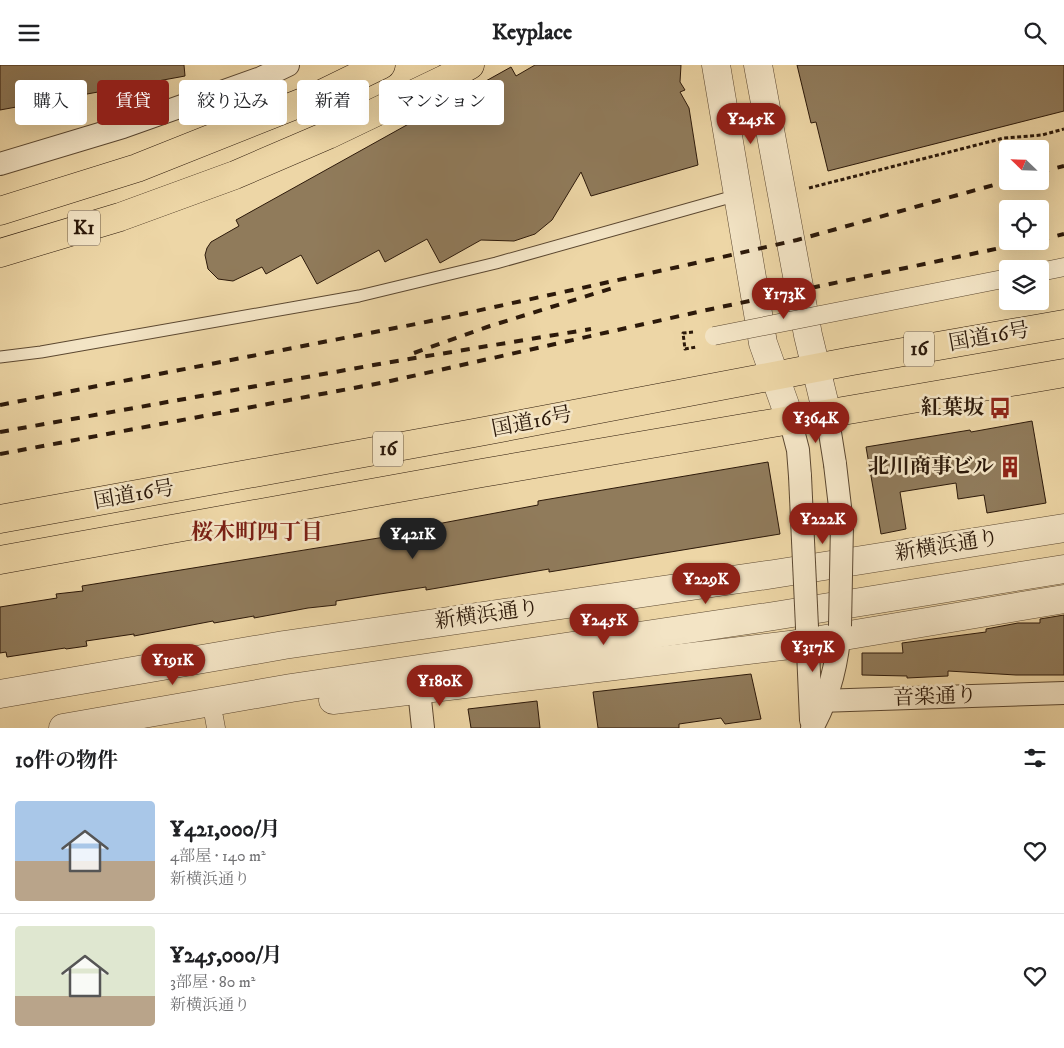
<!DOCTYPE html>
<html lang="ja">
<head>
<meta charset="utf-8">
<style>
	body { margin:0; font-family:"IM FELL DW Pica","Noto Serif JP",serif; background:#f6f6f6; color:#202124; height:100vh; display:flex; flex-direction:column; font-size:19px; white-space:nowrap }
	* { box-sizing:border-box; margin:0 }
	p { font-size:16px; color:#757577 }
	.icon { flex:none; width:28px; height:28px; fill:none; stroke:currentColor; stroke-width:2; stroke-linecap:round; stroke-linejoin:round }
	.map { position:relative; height:663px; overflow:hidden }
	.drawer { display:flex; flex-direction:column; background:#fff; flex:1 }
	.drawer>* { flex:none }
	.banner { position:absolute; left:15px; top:15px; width:500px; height:45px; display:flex; gap:10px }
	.needle { width:32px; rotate:293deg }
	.tools { position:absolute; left:999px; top:75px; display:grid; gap:10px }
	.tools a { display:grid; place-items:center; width:50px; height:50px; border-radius:5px; background:#fff; box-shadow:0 5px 20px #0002; font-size:25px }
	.price { position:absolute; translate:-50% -42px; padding:0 11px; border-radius:18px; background:#8f2418; color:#fff; font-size:16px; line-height:32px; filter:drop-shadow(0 1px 2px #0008) }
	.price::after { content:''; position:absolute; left:50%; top:30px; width:15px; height:11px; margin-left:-8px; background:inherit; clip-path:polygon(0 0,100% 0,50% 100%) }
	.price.selected { background:#222; color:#fff }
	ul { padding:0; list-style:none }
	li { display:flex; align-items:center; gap:15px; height:125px; padding:0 15px }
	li+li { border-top:1px solid #e0e0e0 }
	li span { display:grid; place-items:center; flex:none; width:140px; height:100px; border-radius:5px; color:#555 }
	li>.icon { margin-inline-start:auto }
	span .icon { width:60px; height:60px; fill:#fffc; stroke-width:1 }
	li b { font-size:21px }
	h2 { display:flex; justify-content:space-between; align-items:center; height:60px; padding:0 15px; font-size:21px }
	.tag { padding:0 18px; border-radius:5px; background:#fff; box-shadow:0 5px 20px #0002; font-size:18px; line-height:45px }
	.tag.selected { background:#8f2418; color:#fff }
	header { display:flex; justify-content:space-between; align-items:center; height:65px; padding:0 15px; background:#fff; font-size:22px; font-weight:700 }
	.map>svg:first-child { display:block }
	.building { fill:#907b5b; stroke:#2c190a }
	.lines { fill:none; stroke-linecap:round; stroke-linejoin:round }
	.service-casing { stroke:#5c4831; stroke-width:13 }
	.pedestrian-casing { stroke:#5c4831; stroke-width:19 }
	.minor-casing { stroke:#5c4831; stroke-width:24 }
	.tertiary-casing { stroke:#5c4831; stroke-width:29 }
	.trunk-casing { stroke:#2c190a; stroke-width:29 }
	.motorway-casing { stroke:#2c190a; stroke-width:29 }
	.path { stroke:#2c190a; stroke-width:3; stroke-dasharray:4 2.5; stroke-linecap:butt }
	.service { stroke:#f3e4c5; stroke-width:11 }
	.pedestrian { stroke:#f3e4c5; stroke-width:18 }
	.minor { stroke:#f3e4c5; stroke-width:22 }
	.tertiary { stroke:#f3e4c5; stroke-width:28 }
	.trunk { stroke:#edd6a6; stroke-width:28 }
	.motorway { stroke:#edd6a6; stroke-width:28 }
	.rail { stroke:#2c190a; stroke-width:4; stroke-dasharray:9 9; stroke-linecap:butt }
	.pedestrian-bridge-casing { stroke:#5c4831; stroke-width:19; stroke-linecap:butt }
	.minor-bridge-casing { stroke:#5c4831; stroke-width:24; stroke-linecap:butt }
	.pedestrian-bridge { stroke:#f3e4c5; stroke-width:18 }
	.minor-bridge { stroke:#f3e4c5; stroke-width:22 }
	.labels { text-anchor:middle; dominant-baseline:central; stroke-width:5; stroke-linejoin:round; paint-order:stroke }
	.shield { fill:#f3e4c5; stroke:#685642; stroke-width:1 }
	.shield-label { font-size:20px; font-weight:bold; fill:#2c190a }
	.street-label { font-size:21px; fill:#2c190a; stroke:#f3e4c5 }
	.poi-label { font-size:21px; font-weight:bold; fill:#2c190a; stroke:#f3e4c5; text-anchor:end }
	.neighbourhood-label { font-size:22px; font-weight:bold; fill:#7a1f14; stroke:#f3e4c5 }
</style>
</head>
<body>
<header><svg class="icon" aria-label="menu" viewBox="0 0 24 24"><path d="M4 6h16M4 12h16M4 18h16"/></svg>Keyplace<svg class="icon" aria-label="search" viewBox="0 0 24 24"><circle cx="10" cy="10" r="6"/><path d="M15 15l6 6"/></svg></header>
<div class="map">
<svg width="1064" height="663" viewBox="0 0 1064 663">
	<rect width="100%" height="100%" fill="#edd6a6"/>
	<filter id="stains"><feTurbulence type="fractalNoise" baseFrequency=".004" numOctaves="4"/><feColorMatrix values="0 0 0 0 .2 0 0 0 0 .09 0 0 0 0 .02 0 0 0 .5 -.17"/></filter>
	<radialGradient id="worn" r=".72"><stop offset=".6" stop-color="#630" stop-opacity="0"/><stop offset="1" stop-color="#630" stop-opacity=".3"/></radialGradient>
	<!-- building -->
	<g class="building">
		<path d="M0 0H184L185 11 0 45Z"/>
		<path d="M535 0H681L680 17 685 25 680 27 689 43 698 100 591 131 581 107 552 155 535 169 514 176 481 175 440 198 427 174 385 197 379 185 317 219 301 190 266 209 262 202 233 216 218 214 208 204 205 190 207 183 211 177 239 161 236 155 511 2 516 11Z"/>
		<path d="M797 0H1064V46L828 106 816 57 811 58Z"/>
		<path d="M1032 356 1046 438 987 448 984 430 958 434 956 418 900 427 906 464 881 469 866 382 970 365 971 367Z"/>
		<path d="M768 397 780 469 549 507V504L426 525V522L380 529 336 536V540L308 543 254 553V551L214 558 213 556 134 571V569L86 576 87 581 66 584 65 583 7 592 6 587 0 588V542L57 533 56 529 83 526 82 521 391 471V468L416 463 538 440V436Z"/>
		<path d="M1064 550V610H1016L948 606V611L907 613V611L862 610V588H903L902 578 986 567V564L1018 558H1040V554Z"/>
		<path d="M751 609 761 654 725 659 721 653 679 659V663H598L593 627Z"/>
		<path d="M537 636 540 663H471L468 644Z"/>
	</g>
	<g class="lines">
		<!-- service casing -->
		<g class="service-casing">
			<path id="service" d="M0 292 41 287 359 231 496 198 738 130"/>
		</g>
		<!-- pedestrian casing -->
		<g class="pedestrian-casing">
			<g id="pedestrian">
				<path d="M1040 207 1064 202"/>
				<path d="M214 652 216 663"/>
			</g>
		</g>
		<!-- minor casing -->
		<g class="minor-casing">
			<g id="minor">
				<path d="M0 99 123 62 261 13 288 0"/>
				<path d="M827 349 835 399"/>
				<path d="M790 354 798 385 800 411"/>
				<path d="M807 562 811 655"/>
				<path d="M419 625 423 663"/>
				<path d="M811 646 819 636 1064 628"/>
				<path d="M812 663C829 632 838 596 840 561"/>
			</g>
		</g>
		<!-- tertiary casing -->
		<g class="tertiary-casing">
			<g id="tertiary">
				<path d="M716 0 763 278 790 354"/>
				<path d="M758 0 808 270 827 349"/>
				<path d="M0 629 284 580 774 509 1064 463"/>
				<path d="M333 635 790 580 1064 534"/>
				<path d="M63 663 291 623 774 551 1064 504"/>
			</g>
		</g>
		<!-- trunk casing -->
		<g class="trunk-casing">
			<g id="trunk">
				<path d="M0 454 474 368 852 296 1064 259"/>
				<path d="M0 495 482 408 1064 308"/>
			</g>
		</g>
		<!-- motorway casing -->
		<g class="motorway-casing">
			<g id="motorway">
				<path d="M0 146 137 103 313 33 381 0"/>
				<path d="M0 188 120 152 235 110 328 70 445 14 470 0"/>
			</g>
		</g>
		<!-- path -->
		<g class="path">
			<path d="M809 123 1004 73 1042 70 1064 64"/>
			<path d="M693 267 683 268 685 284 696 282"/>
		</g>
		<!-- service -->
		<use href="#service" class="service"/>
		<!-- pedestrian -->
		<use href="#pedestrian" class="pedestrian"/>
		<!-- minor -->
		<use href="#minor" class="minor"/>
		<!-- tertiary -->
		<use href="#tertiary" class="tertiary"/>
		<!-- trunk -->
		<use href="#trunk" class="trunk"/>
		<!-- motorway -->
		<use href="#motorway" class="motorway"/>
		<!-- rail -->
		<g class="rail">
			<path d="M1040 107 1064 101"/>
			<path d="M1040 175 1064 169"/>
			<path d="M414 288 490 261 616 222"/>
			<path d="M0 340 421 258 687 200 797 175 1008 116"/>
			<path d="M0 367 385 298 591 264"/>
			<path d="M0 389 386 317 702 246 1033 176"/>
		</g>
		<!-- pedestrian-bridge casing -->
		<g class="pedestrian-bridge-casing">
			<path id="pedestrian-bridge" d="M714 271 1008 213"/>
		</g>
		<!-- minor-bridge casing -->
		<g class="minor-bridge-casing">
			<g id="minor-bridge">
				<path d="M835 399 842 459 840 561"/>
				<path d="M800 411 807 562"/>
			</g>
		</g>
		<!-- pedestrian-bridge -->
		<use href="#pedestrian-bridge" class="pedestrian-bridge"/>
		<!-- minor-bridge -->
		<use href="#minor-bridge" class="minor-bridge"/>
	</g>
	<!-- icons -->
	<defs>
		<g id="bus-bare" transform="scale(1.725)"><path d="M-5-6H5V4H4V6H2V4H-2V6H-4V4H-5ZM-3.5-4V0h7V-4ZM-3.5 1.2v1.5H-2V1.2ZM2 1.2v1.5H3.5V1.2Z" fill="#8f2418" stroke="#f3e4c5" stroke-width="2.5" paint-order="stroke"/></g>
		<g id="building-bare" transform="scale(1.725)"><path d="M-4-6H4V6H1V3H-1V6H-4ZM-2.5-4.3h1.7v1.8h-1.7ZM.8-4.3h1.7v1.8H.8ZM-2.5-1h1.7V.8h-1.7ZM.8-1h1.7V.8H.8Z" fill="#8f2418" stroke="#f3e4c5" stroke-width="2.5" paint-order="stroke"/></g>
	</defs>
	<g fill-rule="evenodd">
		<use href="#bus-bare" x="1000" y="343"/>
		<use href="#building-bare" x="1010" y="402"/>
	</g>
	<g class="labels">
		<!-- shield labels -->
		<g class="shield">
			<rect x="68" y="145.5" width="32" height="35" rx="4"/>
			<rect x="904" y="266.5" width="30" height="35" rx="4"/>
			<rect x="373" y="366.5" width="30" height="35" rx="4"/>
		</g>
		<g class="shield-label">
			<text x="84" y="163">K1</text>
			<text x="919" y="284">16</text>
			<text x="388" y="384">16</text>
		</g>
		<!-- street labels -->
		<g class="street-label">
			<text transform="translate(989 272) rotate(-10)">国道16号</text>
			<text transform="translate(532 357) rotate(-11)">国道16号</text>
			<text transform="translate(134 430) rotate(-10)">国道16号</text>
			<text transform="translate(947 481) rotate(-9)">新横浜通り</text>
			<text transform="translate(487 550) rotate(-8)">新横浜通り</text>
			<text transform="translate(935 632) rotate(-2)">音楽通り</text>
		</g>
		<!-- poi labels -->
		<g class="poi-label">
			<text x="984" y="343">紅葉坂</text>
			<text x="994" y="402">北川商事ビル</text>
		</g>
		<!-- neighbourhood labels -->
		<g class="neighbourhood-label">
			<text x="257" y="467">桜木町四丁目</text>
		</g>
	</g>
	<rect width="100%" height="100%" filter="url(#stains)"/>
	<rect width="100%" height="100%" fill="url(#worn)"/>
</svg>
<div class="tools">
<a><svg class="needle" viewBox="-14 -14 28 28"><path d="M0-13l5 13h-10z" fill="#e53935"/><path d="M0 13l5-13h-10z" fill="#757577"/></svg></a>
<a><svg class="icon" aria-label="locate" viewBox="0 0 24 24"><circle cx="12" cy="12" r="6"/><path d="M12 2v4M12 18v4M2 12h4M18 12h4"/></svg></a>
<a><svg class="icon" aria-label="layers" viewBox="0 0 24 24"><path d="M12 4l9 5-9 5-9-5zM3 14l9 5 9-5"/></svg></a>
</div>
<b class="price" style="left:751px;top:80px">¥245K</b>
<b class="price" style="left:784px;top:255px">¥173K</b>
<b class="price" style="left:816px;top:379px">¥364K</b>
<b class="price" style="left:823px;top:480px">¥222K</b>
<b class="price selected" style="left:413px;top:495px">¥421K</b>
<b class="price" style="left:706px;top:540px">¥229K</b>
<b class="price" style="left:604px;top:581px">¥245K</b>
<b class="price" style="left:813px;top:608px">¥317K</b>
<b class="price" style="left:173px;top:621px">¥191K</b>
<b class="price" style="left:440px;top:642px">¥180K</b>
<div class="banner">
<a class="tag">購入</a>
<a class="tag selected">賃貸</a>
<a class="tag">絞り込み</a>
<a class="tag">新着</a>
<a class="tag">マンション</a>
</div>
</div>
<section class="drawer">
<h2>10件の物件<svg class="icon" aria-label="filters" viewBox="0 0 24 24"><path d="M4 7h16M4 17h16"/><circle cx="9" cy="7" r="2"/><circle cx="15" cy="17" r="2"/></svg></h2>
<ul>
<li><span style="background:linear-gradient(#a9c7e8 60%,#b9a48a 0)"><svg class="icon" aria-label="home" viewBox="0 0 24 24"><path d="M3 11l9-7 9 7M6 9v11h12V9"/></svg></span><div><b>¥421,000/月</b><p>4部屋 · 140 m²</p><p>新横浜通り</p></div><svg class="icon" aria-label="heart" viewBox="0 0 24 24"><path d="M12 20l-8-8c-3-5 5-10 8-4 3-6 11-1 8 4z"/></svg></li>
<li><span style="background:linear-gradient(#dfe7d0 70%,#b9a48a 0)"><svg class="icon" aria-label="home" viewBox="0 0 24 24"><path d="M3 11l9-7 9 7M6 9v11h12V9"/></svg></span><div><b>¥245,000/月</b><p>3部屋 · 80 m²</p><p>新横浜通り</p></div><svg class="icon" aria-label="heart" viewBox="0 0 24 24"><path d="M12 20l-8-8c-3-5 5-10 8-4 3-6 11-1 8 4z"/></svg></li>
</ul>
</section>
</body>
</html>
